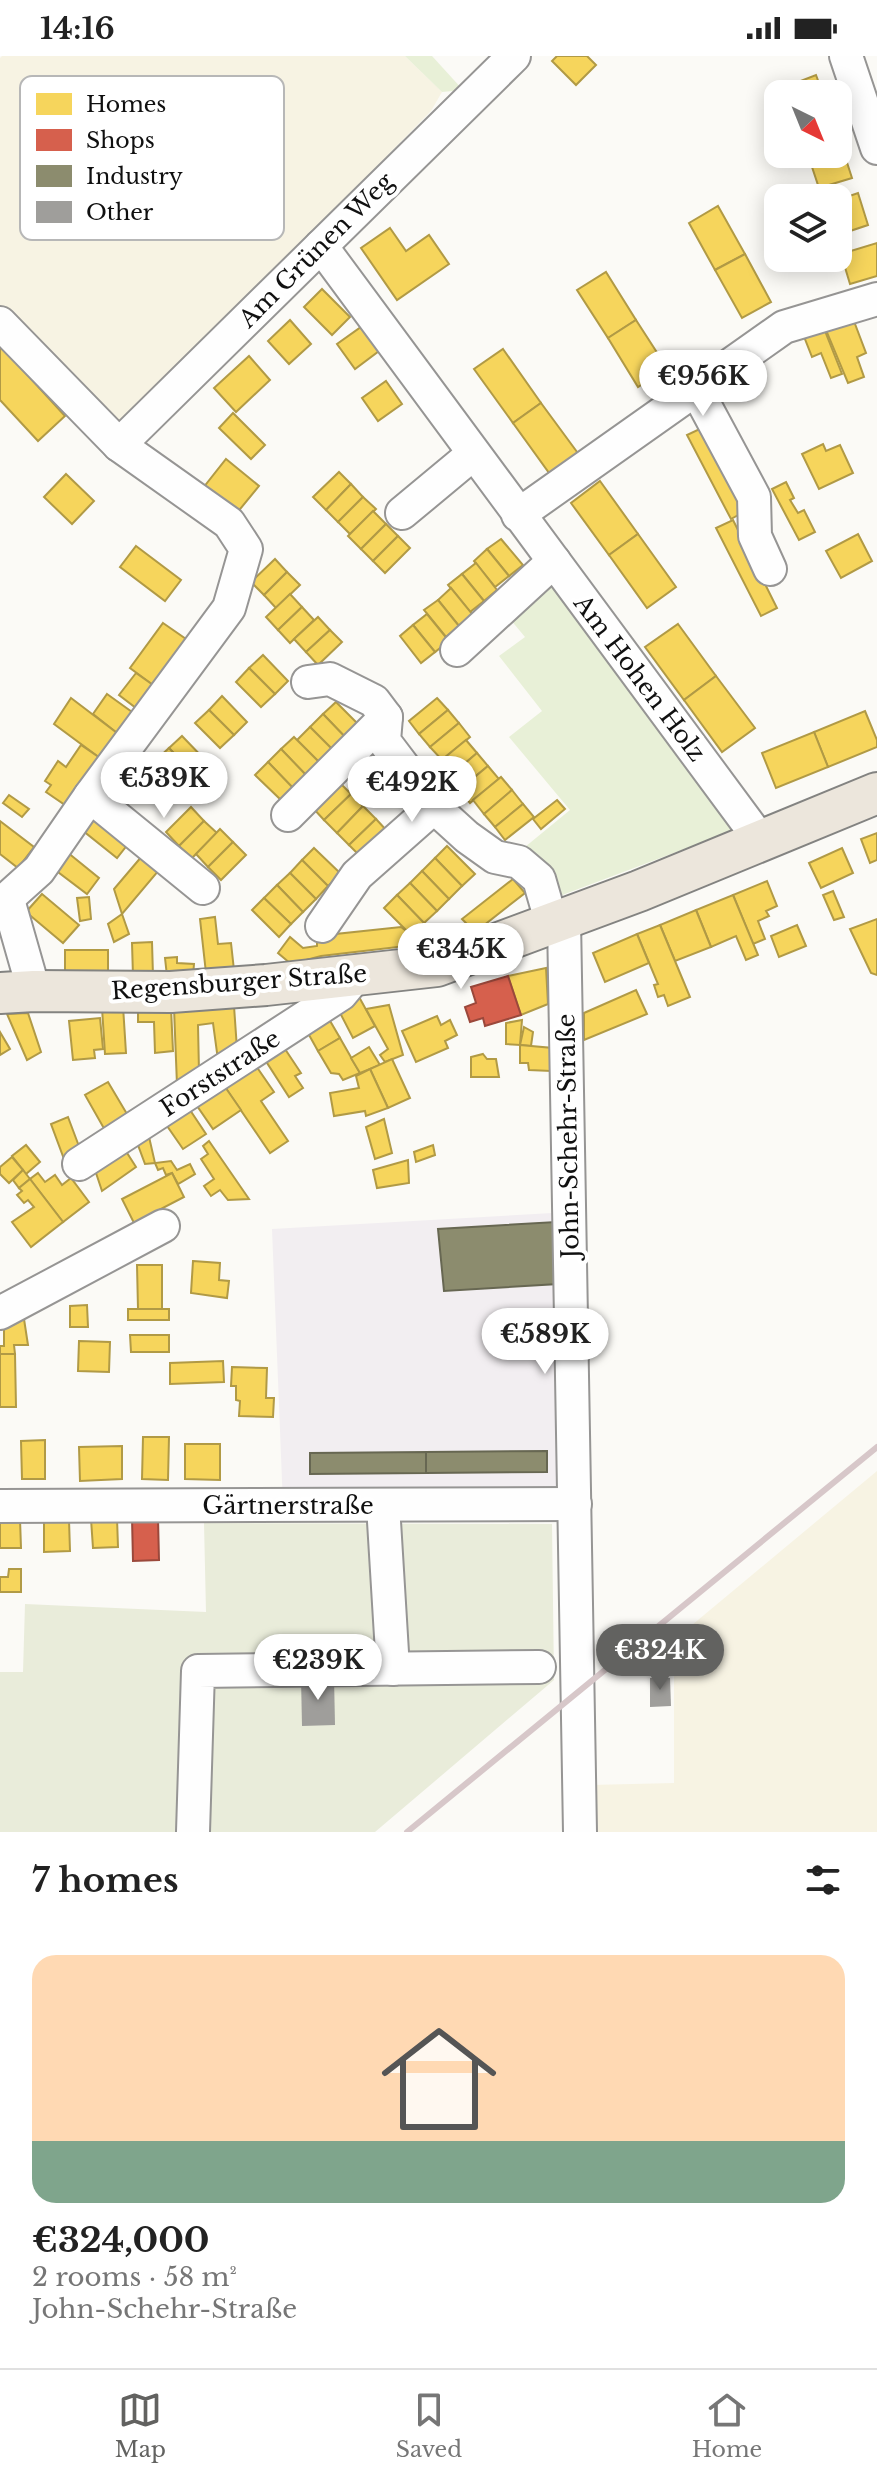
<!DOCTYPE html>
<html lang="en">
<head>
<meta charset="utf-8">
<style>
	body { margin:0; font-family:"Libre Baskerville",serif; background:#f2f2f2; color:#222; height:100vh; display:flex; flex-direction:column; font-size:30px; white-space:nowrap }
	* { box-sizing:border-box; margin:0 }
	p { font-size:26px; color:#767676 }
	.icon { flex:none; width:44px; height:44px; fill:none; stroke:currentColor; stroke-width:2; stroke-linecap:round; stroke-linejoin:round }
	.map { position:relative; height:1776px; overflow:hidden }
	.sheet { display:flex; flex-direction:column; background:#fff; flex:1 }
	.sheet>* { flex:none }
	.needle { width:52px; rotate:137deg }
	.controls { position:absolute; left:764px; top:24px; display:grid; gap:16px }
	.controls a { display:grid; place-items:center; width:88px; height:88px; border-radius:16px; background:#fff; box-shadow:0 4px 20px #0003; font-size:40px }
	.price { position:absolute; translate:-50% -68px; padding:0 18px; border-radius:28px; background:#fff; color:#222; font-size:26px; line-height:52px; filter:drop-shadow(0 2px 4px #0008) }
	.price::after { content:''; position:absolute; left:50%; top:48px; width:24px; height:18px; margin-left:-12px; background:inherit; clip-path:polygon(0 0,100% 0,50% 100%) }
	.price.on { background:#626260; color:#fff }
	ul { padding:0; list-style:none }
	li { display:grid; align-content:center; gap:16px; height:424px; padding:0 32px }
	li+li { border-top:2px solid #e0e0e0 }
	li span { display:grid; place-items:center; height:248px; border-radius:24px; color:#555 }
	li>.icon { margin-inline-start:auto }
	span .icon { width:144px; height:144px; fill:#fffc; stroke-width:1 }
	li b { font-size:34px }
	h2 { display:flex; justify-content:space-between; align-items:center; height:96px; padding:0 32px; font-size:34px }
	.status { display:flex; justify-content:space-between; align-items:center; height:56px; padding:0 40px; background:#fff; direction:ltr }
	.status svg { height:22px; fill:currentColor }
	.menu { display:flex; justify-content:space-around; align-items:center; height:112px; border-top:2px solid #e0e0e0; background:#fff; font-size:22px; color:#767676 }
	.menu a { display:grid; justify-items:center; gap:4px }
	.menu .on { color:#626260 }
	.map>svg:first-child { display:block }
	.industrial { fill:#f2eef1 }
	.farmland { fill:#f7f3e3 }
	.green { fill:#e8f0d7 }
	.cemetery { fill:#e9ecda }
	.homes { fill:#f6d55c; stroke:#b19a45; stroke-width:2 }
	.shops { fill:#d6604d; stroke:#9b483b; stroke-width:2 }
	.industry { fill:#8c8c6e; stroke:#676752; stroke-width:2 }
	.building { fill:#9f9e9b }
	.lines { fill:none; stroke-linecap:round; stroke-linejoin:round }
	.minor-casing { stroke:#969594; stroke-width:36 }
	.major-casing { stroke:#838381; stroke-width:44 }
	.minor { stroke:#fefefe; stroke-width:32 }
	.major { stroke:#ece6dc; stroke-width:40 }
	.rail { stroke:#d7c7c9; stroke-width:6 }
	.labels { text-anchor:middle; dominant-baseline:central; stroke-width:8; stroke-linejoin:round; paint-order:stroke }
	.street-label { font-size:24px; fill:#101010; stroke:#fff }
	.key { fill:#fff; stroke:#b7b7b7; stroke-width:2 }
	.key-label { font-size:22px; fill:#101010 }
</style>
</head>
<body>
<div class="status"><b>14:16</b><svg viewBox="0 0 49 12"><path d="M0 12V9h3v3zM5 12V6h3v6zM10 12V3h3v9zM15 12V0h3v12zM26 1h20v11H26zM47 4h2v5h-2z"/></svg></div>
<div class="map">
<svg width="877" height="1776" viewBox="0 0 877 1776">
	<rect width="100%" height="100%" fill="#fbfaf6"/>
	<!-- industrial -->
	<path class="industrial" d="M570 1156 575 1448 283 1450 272 1173Z"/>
	<!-- farmland -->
	<g class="farmland">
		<path d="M2 0H405L442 36 431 55 129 362 116 366 107 362 0 250V2Z"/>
		<path d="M877 1415V1776H590V1729L674 1727V1584Z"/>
	</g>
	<!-- green -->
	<g class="green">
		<path d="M405 0H432L463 34 442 36Z"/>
		<path d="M556 523 740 772 557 841 546 817 525 791 570 754 509 681 542 655 499 600 525 581 510 563Z"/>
	</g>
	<!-- cemetery -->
	<path class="cemetery" d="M204 1467 552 1468 554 1624 375 1776H0V1616H23L25 1548 206 1556Z"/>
	<!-- homes -->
	<g class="homes">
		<path d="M557 0H587L596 9 576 29 552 5Z"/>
		<path d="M816 19 823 38H781L780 33Z"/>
		<path d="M841 88 852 122 819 132 808 99 838 98V89Z"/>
		<path d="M858 137 868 169 838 179V144Z"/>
		<path d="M718 150 745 198 715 214 689 167Z"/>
		<path d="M390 172 406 195 429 179 449 208 397 244 361 192Z"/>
		<path d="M877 187V220L850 228 841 198Z"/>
		<path d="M745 198 771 246 742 262 715 214Z"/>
		<path d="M606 216 636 264 608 282 577 234Z"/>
		<path d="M322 233 350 261 332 279 304 251Z"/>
		<path d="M852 260 866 297 857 301 864 321 848 327 823 267Z"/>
		<path d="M290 264 311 288 289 308 268 285Z"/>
		<path d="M636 264 667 312 638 331 608 282Z"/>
		<path d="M823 270 842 318 831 322 821 297 812 301 803 278Z"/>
		<path d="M361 271 379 295 355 313 337 288Z"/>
		<path d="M0 289 65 360 38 385 0 344Z"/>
		<path d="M503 293 541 347 513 367 474 313Z"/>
		<path d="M249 300 270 324 236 356 214 332Z"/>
		<path d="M386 325 402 348 378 365 362 342Z"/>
		<path d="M541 347 580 400 552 421 513 367Z"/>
		<path d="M233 357 265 389 251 403 219 372Z"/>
		<path d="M706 370 749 453 731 463 687 379Z"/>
		<path d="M823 388 826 395 840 389 853 417 819 433 802 398Z"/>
		<path d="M226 403 259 430 236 458 203 432Z"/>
		<path d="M339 416 351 428 326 454 313 441Z"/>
		<path d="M66 418 94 445 72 468 44 441Z"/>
		<path d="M600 425 638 478 609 499 571 447Z"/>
		<path d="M786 426 794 442 790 444 798 457 804 454 815 476 799 484 772 433Z"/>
		<path d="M351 428 363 441 338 466 326 454Z"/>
		<path d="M363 441 376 453 350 478 338 466Z"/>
		<path d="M373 455 386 468 361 493 348 480Z"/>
		<path d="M733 464 777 552 761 560 716 472Z"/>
		<path d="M386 468 398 480 373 505 361 493Z"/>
		<path d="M638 478 676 531 647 552 609 499Z"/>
		<path d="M858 478 872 505 841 522 826 495Z"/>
		<path d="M398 480 410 492 385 517 373 505Z"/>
		<path d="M501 483 523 509 509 520 487 493Z"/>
		<path d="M136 490 181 524 165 545 120 511Z"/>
		<path d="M487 493 509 520 495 531 474 505Z"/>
		<path d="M275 503 287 516 264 539 251 526Z"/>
		<path d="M476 507 497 534 484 545 462 518Z"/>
		<path d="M287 516 300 529 276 552 264 539Z"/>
		<path d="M462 518 484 545 470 556 448 529Z"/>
		<path d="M451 532 473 559 459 570 438 544Z"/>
		<path d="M290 538 302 551 278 574 266 561Z"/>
		<path d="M438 544 459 570 446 581 424 554Z"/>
		<path d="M302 551 314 564 290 587 278 574Z"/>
		<path d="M427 558 449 585 435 596 413 569Z"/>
		<path d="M318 561 330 574 306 596 294 583Z"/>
		<path d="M163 567 186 583 153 629 130 612Z"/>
		<path d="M678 568 716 620 684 644 645 591Z"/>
		<path d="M413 569 435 596 421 607 400 580Z"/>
		<path d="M330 574 342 586 318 609 306 596Z"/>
		<path d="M263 599 288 625 275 638 249 612Z"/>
		<path d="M249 612 275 638 261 651 236 626Z"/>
		<path d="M136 617 153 629 136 652 119 639Z"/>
		<path d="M716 620 755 672 722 696 684 644Z"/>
		<path d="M107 638 132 656 117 677 93 658Z"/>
		<path d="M222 640 247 666 234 679 209 654Z"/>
		<path d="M71 642 117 677 100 702 54 668Z"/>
		<path d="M437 642 448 654 419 678 409 665Z"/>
		<path d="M336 646 361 671 348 684 323 658Z"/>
		<path d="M209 654 234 679 220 692 195 667Z"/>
		<path d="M448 654 459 667 430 691 419 678Z"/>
		<path d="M865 655 877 684V691L828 711 814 676Z"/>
		<path d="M323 658 348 684 335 696 310 671Z"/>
		<path d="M459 667 470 681 442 704 430 691Z"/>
		<path d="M310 671 335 696 322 709 297 684Z"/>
		<path d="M814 676 828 711 776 732 762 697Z"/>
		<path d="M182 680 208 707 194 719 169 692Z"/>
		<path d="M294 681 319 706 306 719 281 693Z"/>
		<path d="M466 684 477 697 449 721 438 707Z"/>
		<path d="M81 689 100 702 68 751 46 736 51 729 45 725 58 705 66 711Z"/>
		<path d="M169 692 194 719 181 732 156 704Z"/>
		<path d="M281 693 306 719 293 732 268 706Z"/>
		<path d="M477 697 488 710 459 734 449 721Z"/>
		<path d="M156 704 181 732 168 744 143 717Z"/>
		<path d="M268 706 293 732 281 744 255 719Z"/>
		<path d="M488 710 499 723 470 747 459 734Z"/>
		<path d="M501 721 512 734 484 758 473 744Z"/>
		<path d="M338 725 351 738 324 764 312 751Z"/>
		<path d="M512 734 523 748 495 771 484 758Z"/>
		<path d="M351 738 363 750 337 777 324 764Z"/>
		<path d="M9 739 29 753 22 761 3 747Z"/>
		<path d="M557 744 565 753 541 773 533 763Z"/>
		<path d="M523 748 534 761 505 784 495 771Z"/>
		<path d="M363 750 376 763 349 789 337 777Z"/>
		<path d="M191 751 204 765 179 790 166 776Z"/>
		<path d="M97 755 132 783 117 802 82 774Z"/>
		<path d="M376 763 388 776 362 802 349 789Z"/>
		<path d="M0 765 34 791 18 812 0 798Z"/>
		<path d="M204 765 217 777 192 802 179 790Z"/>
		<path d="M220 773 233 786 208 811 196 798Z"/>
		<path d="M877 777V804L870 807 861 783Z"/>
		<path d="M233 786 246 799 221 824 208 811Z"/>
		<path d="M447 790 475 818 462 830 435 802Z"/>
		<path d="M314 792 341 818 328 830 302 804Z"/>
		<path d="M842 792 853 817 821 832 809 807Z"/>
		<path d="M148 793 165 807 122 858 114 833Z"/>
		<path d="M67 796 99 822 87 838 54 813Z"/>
		<path d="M435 802 462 830 449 843 422 815Z"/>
		<path d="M302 804 328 830 316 843 290 817Z"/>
		<path d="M422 815 449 843 437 855 410 827Z"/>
		<path d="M290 817 316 843 303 856 277 829Z"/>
		<path d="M513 823 525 837 474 877 418 894 406 890 321 900 291 908 278 897 290 881 303 892 317 890V880L401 871 418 884 468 869 462 863Z"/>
		<path d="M767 825 777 850 766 855 769 860 758 865 765 883 753 888 733 839Z"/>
		<path d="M410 827 437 855 424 867 397 839Z"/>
		<path d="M277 829 303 856 291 868 264 842Z"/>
		<path d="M833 835 844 861 834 864 823 839Z"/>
		<path d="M42 838 79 869 63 887 26 856Z"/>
		<path d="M397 839 424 867 412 880 384 852Z"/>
		<path d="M733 839 758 899 746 904 736 880 711 891 696 854Z"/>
		<path d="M89 841 91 863 80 865 77 842Z"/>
		<path d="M264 842 291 868 279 881 252 854Z"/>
		<path d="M696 854 711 891 675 905 660 869Z"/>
		<path d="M122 858 129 878 114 886 108 868Z"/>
		<path d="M215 861 218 888 231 887 234 914 206 917 200 863Z"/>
		<path d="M877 863V919L871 917 850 873Z"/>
		<path d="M660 869 690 941 668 950 664 939 658 941 654 929 658 928 637 878Z"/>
		<path d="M797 869 806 890 779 901 771 880Z"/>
		<path d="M637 878 649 907 605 926 593 897Z"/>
		<path d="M152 886 153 920H133L132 887Z"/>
		<rect x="65" y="894" width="43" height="24"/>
		<path d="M177 901V907L194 908 193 920H167L165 902Z"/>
		<path d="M546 912 548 948 521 959 508 920Z"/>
		<path d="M636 934 647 958 584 984V957Z"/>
		<path d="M358 939 375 970 353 982 337 951Z"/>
		<path d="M389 949 403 999 385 1006 380 999 388 993 366 953Z"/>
		<path d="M123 950 126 997 105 998 102 952Z"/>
		<path d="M234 950 237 993 218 1004 213 967 198 969 199 1016 177 1029 174 952Z"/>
		<path d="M171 952 173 995 155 997 154 966H138V953Z"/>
		<path d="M28 957 41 996 27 1004 7 958Z"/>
		<path d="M326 958 340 982 318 995 304 970Z"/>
		<path d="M437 960 441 969 450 964 457 979 445 985 448 992 416 1006 402 975Z"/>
		<path d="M100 962 103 993 94 994 95 1002 73 1004 69 965Z"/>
		<path d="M522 964 520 989 506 988V967Z"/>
		<path d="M524 971 533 976 531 990 520 989Z"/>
		<path d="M0 976 10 993 0 999Z"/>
		<path d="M340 982 360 1017 343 1024 339 1018 331 1017 318 995Z"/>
		<path d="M279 984 301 1017 295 1020 303 1032 289 1041 260 996Z"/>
		<path d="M520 989 553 992 551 1015 529 1014 528 1007H520Z"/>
		<path d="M369 991 380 1009 360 1017 351 1002Z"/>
		<path d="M483 998 487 1003H496L499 1021H471V1001Z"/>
		<path d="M392 1003 410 1042 388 1052 370 1013Z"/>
		<path d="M254 1007 274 1036 261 1045 288 1085 270 1097 223 1028Z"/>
		<path d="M370 1013 388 1052 366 1060 365 1055 334 1060 330 1037 359 1032 356 1020Z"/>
		<path d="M108 1026 130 1063 106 1076 85 1039Z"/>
		<path d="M223 1028 241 1054 213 1073 195 1047Z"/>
		<path d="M188 1051 206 1078 183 1093 165 1067Z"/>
		<path d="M68 1061 80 1093 64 1103 51 1068Z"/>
		<path d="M384 1063 392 1097 375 1103 366 1071Z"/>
		<path d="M147 1072 155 1107 145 1108 135 1081Z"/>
		<path d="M209 1085 249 1143 228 1144 220 1134 211 1140 204 1130 214 1123 201 1103 208 1098 203 1090Z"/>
		<path d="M26 1089 40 1106 26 1118 12 1100Z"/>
		<path d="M122 1089 136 1111 102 1135 93 1108Z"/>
		<path d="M433 1089 435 1099 416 1106 414 1096Z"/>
		<path d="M12 1101 23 1114 9 1127 0 1118V1111Z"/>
		<path d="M408 1104 409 1127 377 1132 373 1114Z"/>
		<path d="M171 1105 177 1114 190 1108 195 1118 178 1128 172 1117 166 1119 163 1112 158 1114 155 1107Z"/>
		<path d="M23 1114 30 1123 19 1132 13 1124Z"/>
		<path d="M38 1117 45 1126 55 1119 62 1129 71 1122 89 1146 63 1166 30 1123Z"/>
		<path d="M172 1117 184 1141 134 1167 122 1143Z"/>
		<path d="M30 1123 63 1166 31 1191 12 1166 34 1151 28 1144 24 1147 17 1139 22 1135 19 1132Z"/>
		<path d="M193 1205 220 1207 219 1224 229 1225 227 1242 191 1237Z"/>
		<path d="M137 1209H162V1253H138Z"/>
		<path d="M87 1249 88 1271H70V1250Z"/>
		<rect x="128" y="1253" width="41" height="11"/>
		<path d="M24 1263 28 1289H14L15 1298H0V1290H4V1273Z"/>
		<path d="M130 1279H169V1296H131Z"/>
		<path d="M79 1285 110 1286 109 1316 78 1315Z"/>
		<path d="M0 1298H15L16 1351H0Z"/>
		<path d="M223 1305 224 1326 170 1328V1307Z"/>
		<path d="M232 1311 267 1312 266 1342H274L273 1361 239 1360 240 1345 236 1344V1330H231Z"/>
		<path d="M143 1381H169L168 1424 142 1423Z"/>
		<path d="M45 1384V1423H22L21 1385Z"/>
		<path d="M185 1388H220V1424L185 1423Z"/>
		<path d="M122 1390V1423L80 1425 79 1391Z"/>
		<path d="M117 1462 118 1491 93 1492 91 1463Z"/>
		<path d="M0 1463H20L21 1492H0Z"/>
		<path d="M44 1464H69L70 1495 44 1496Z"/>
		<path d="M9 1513H21V1536H0V1521H8Z"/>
	</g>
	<!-- shops -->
	<g class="shops">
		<path d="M508 920 521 959 485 970 483 962 470 966 465 951 476 947 471 931Z"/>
		<path d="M132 1462H158L159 1504 133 1505Z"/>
	</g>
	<!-- industry -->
	<g class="industry">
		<path d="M556 1166 558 1228 444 1235 438 1173Z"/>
		<path d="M547 1395V1416L426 1417V1396Z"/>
		<path d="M426 1396V1417L310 1418V1397Z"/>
	</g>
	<!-- building -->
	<g class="building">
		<path d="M334 1621 335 1669 302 1670 301 1622Z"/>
		<path d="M650 1622H670L671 1650 650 1651Z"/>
	</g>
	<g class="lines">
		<!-- minor casing -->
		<g class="minor-casing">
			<g id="minor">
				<path d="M846 0 877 92"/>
				<path d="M321 190 761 785"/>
				<path d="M0 267 119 389 229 467 246 493 229 552 90 740 39 814 0 849"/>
				<path d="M696 333 754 441 755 480 770 513"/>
				<path d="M119 389 514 0"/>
				<path d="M402 457 473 398"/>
				<path d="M518 459 784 271 877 243"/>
				<path d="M457 594 554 505"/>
				<path d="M308 626 330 623 374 645 386 661 384 685 434 751 467 781 495 801 519 806 539 823 552 868"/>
				<path d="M90 740 203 832"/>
				<path d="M288 759 386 661"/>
				<path d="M8 844 34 935"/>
				<path d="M564 864 580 1776"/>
				<path d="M322 870 357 819 434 751"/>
				<path d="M79 1108 341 938 356 920"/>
				<path d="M0 1257 163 1170"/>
				<path d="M383 1449 393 1613"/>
				<path d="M0 1450 575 1448"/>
				<path d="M193 1776 198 1615 539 1611"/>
			</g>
		</g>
		<!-- major casing -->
		<g class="major-casing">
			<path id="major" d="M0 937 34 935 171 936 266 929 437 910 639 835 877 737"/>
		</g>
		<!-- minor -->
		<use href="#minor" class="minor"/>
		<!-- major -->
		<use href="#major" class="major"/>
		<!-- rail -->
		<path class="rail" d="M407 1776 877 1391"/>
	</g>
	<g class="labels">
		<!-- street labels -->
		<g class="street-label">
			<text transform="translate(316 194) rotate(-45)">Am Grünen Weg</text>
			<text transform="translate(640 622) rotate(53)">Am Hohen Holz</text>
			<text transform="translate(239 926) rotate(-4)">Regensburger Straße</text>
			<text transform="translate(220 1017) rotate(-33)">Forststraße</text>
			<text transform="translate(568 1080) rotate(-91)">John-Schehr-Straße</text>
			<text x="288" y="1449">Gärtnerstraße</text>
		</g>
	</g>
	<!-- legend -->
	<rect x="20" y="20" width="264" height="164" rx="12" class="key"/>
	<rect x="36" y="37" width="36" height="22" fill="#f6d55c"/>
	<rect x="36" y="73" width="36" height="22" fill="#d6604d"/>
	<rect x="36" y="109" width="36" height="22" fill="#8c8c6e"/>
	<rect x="36" y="145" width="36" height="22" fill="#9f9e9b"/>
	<g class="key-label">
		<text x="86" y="56">Homes</text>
		<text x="86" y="92">Shops</text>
		<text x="86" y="128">Industry</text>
		<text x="86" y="164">Other</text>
	</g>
</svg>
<div class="controls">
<a><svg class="needle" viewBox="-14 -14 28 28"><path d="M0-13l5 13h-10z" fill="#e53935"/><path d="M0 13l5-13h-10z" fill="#767676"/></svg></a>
<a><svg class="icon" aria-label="layers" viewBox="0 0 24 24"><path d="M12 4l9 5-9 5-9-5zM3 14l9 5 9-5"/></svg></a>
</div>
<b class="price" style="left:703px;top:362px">€956K</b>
<b class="price" style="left:164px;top:764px">€539K</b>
<b class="price" style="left:412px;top:768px">€492K</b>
<b class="price" style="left:461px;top:935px">€345K</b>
<b class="price" style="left:545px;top:1320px">€589K</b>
<b class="price on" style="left:660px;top:1636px">€324K</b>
<b class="price" style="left:318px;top:1646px">€239K</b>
</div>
<section class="sheet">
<h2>7 homes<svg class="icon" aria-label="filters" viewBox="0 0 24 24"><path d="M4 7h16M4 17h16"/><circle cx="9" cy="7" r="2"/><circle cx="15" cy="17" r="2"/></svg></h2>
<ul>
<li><span style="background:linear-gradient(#ffd9b3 75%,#7fa58c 0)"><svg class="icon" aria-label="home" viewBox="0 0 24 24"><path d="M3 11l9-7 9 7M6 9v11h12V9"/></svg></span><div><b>€324,000</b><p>2 rooms · 58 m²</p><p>John-Schehr-Straße</p></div></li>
</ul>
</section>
<nav class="menu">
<a class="on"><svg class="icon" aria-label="map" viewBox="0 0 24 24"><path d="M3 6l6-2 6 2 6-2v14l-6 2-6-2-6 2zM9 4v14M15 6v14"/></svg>Map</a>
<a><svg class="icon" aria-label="saved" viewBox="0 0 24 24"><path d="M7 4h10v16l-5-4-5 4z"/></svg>Saved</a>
<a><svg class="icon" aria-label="home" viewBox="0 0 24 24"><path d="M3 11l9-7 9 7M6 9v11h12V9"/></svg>Home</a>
</nav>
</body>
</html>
